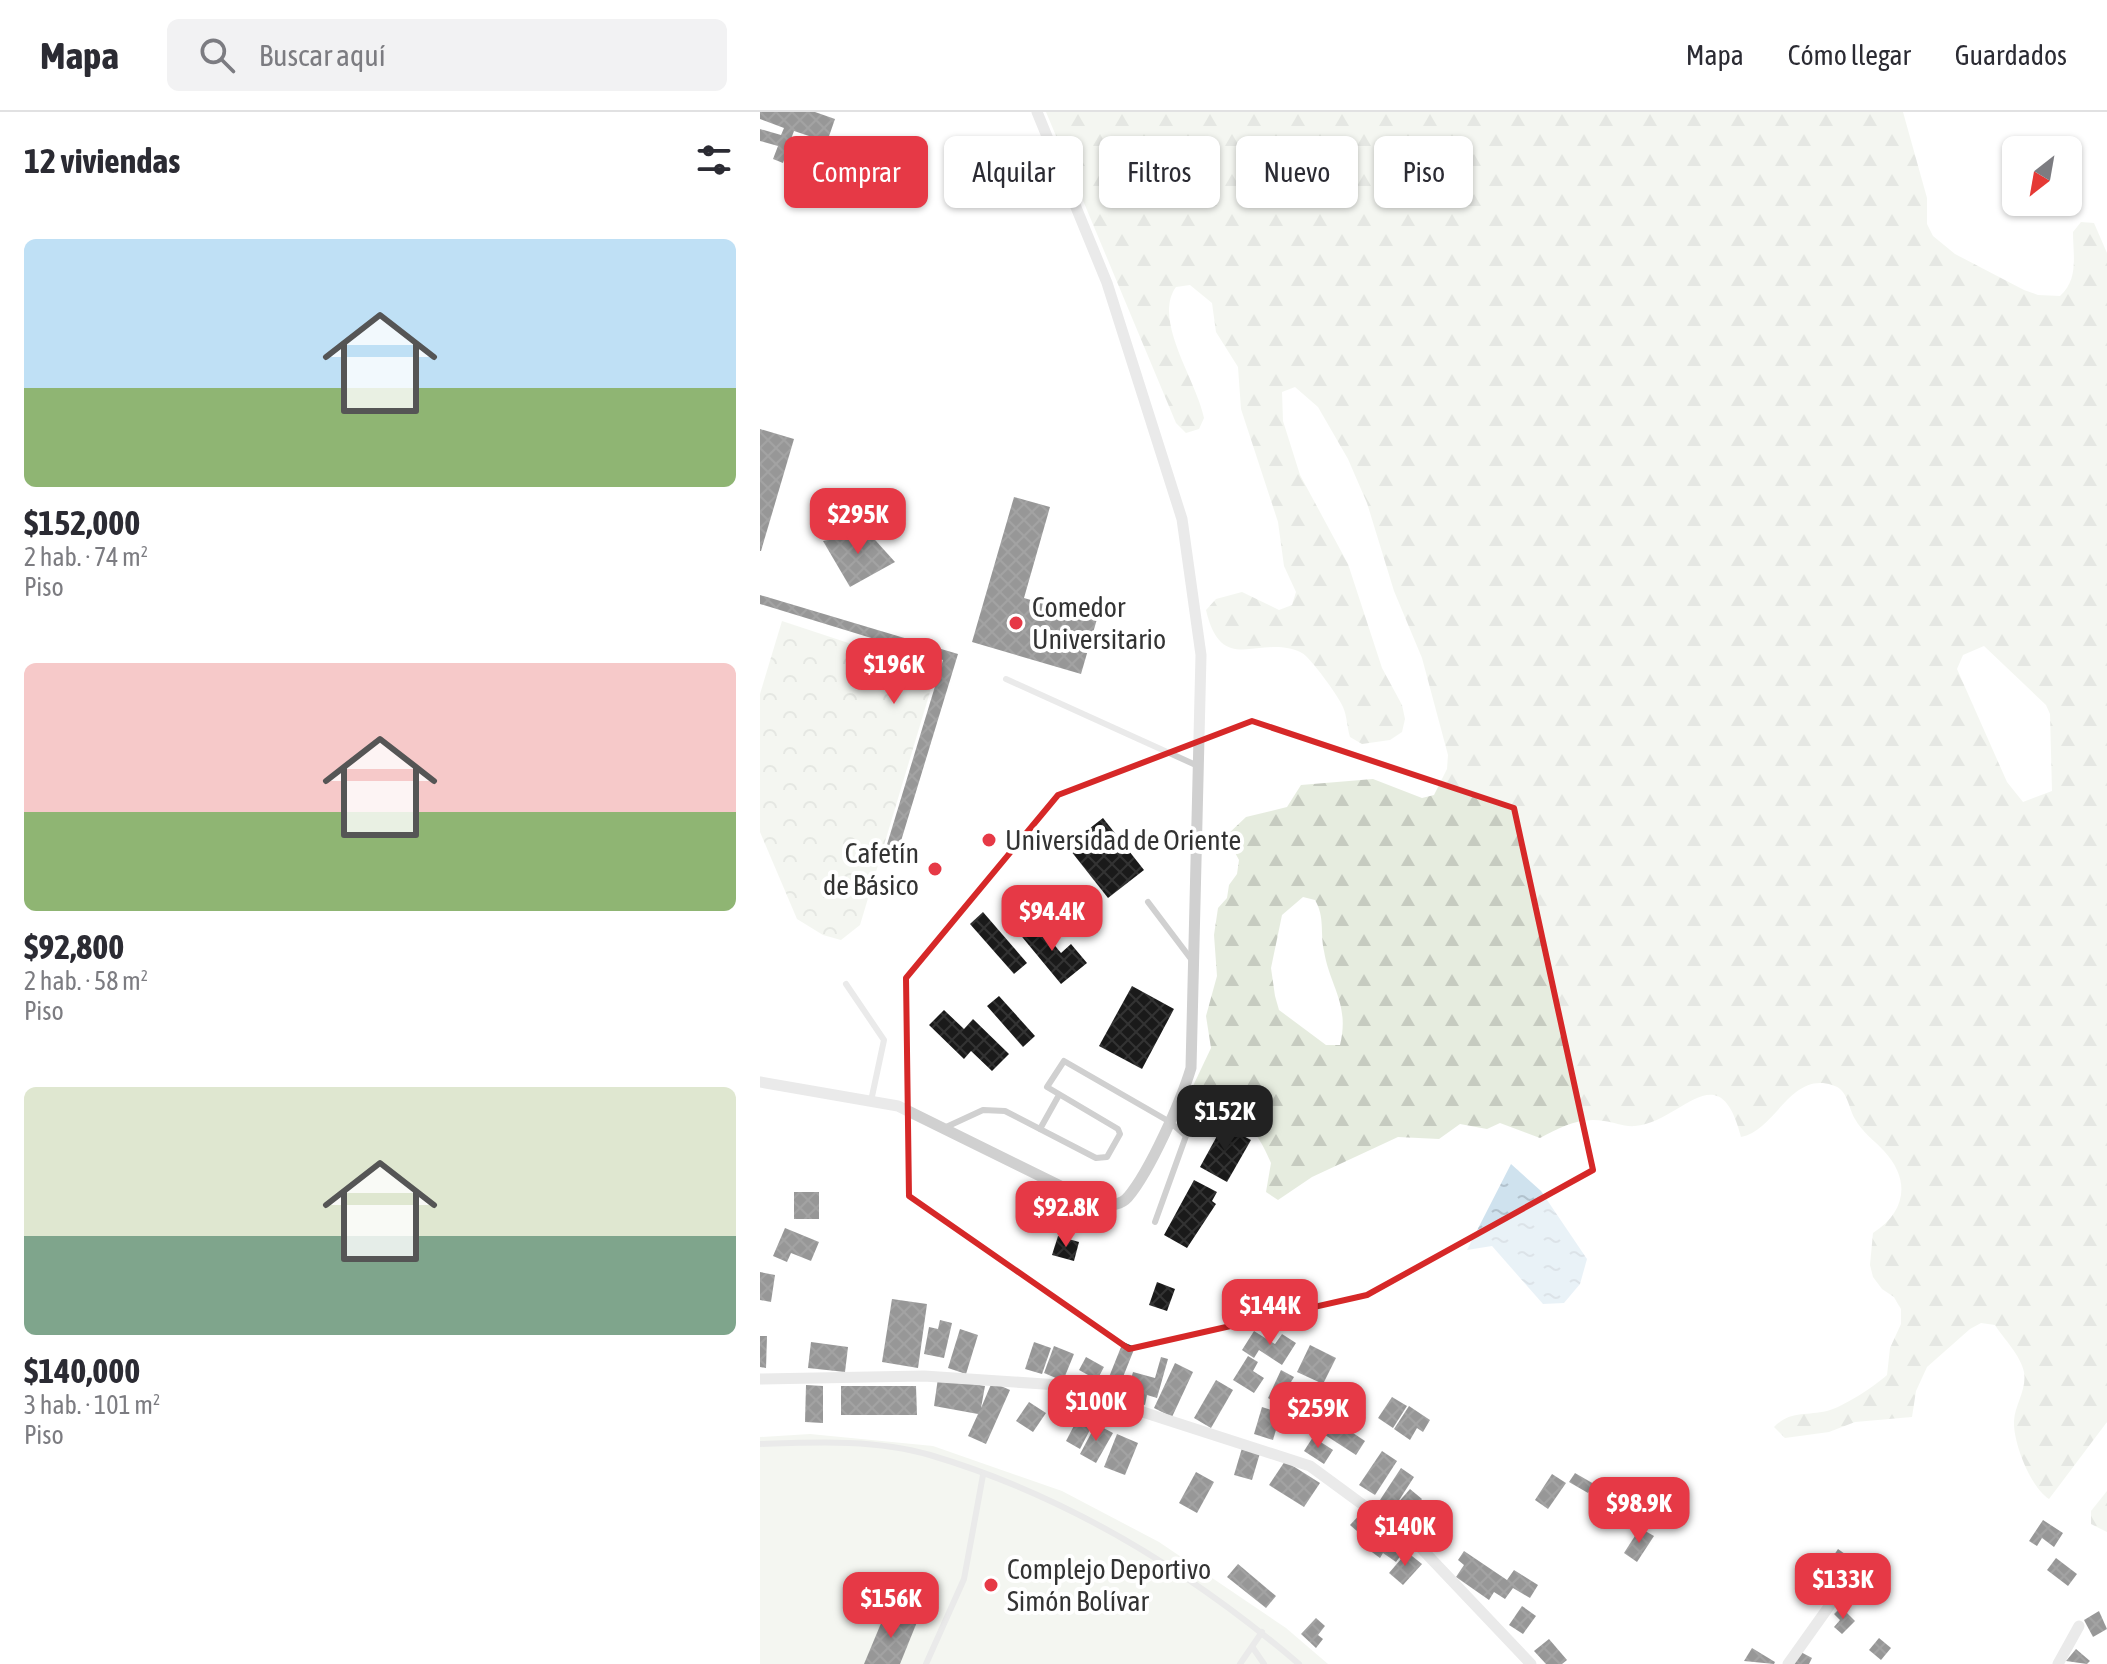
<!DOCTYPE html>
<html lang="es">
<head>
<meta charset="utf-8">
<style>
	body { margin:0; font-family:"Asap Condensed",sans-serif; background:#f2f2f3; color:#2b2b33; height:100vh; display:flex; flex-direction:column; font-size:30px; white-space:nowrap }
	* { box-sizing:border-box; margin:0 }
	p { font-size:26px; color:#7c7c81 }
	.icon { flex:none; width:44px; height:44px; fill:none; stroke:currentColor; stroke-width:2; stroke-linecap:round; stroke-linejoin:round }
	.map { position:relative; flex:1; overflow:hidden }
	.sheet { display:flex; flex-direction:column; background:#fff; width:760px }
	.sheet>* { flex:none }
	.guide { position:absolute; left:24px; top:24px; width:760px; height:72px; display:flex; gap:16px }
	.needle { width:52px; rotate:211deg }
	.controls { position:absolute; left:1242px; top:24px; display:grid; gap:16px }
	.controls a { display:grid; place-items:center; width:80px; height:80px; border-radius:12px; background:#fff; box-shadow:0 2px 6px #0004; font-size:40px }
	.price { position:absolute; translate:-50% -68px; padding:0 18px; border-radius:16px; background:#e63946; color:#fff; font-size:26px; line-height:52px; filter:drop-shadow(0 2px 4px #0008) }
	.price::after { content:''; position:absolute; left:50%; top:48px; width:24px; height:18px; margin-left:-12px; background:inherit; clip-path:polygon(0 0,100% 0,50% 100%) }
	.price.current { background:#222; color:#fff }
	ul { padding:0; list-style:none }
	li { display:grid; align-content:center; gap:16px; height:424px; padding:0 24px }
	li span { display:grid; place-items:center; height:248px; border-radius:12px; color:#555 }
	li>.icon { margin-inline-start:auto }
	span .icon { width:144px; height:144px; fill:#fffc; stroke-width:1 }
	li b { font-size:34px }
	h2 { display:flex; justify-content:space-between; align-items:center; height:96px; padding:0 24px; font-size:34px }
	.pill { padding:0 28px; border-radius:12px; background:#fff; box-shadow:0 2px 6px #0004; font-size:28px; line-height:72px }
	.pill.current { background:#e63946; color:#fff }
	header { display:flex; align-items:center; gap:48px; box-sizing:border-box; height:112px; padding:0 40px; background:#fff; border-bottom:2px solid #e1e1e2 }
	header strong { font-size:38px }
	nav { display:flex; gap:44px; margin-inline-start:auto; font-size:28px }
	.search { width:560px; height:72px; background:#f2f2f3; display:flex; align-items:center; gap:20px; box-sizing:border-box; padding:0 28px; border-radius:12px; color:#7c7c81; font-size:30px }
	main { display:flex; flex:1; min-height:0 }
	.map>svg:first-child { display:block }
	.forest { fill:url(#forest-firs); fill-rule:evenodd }
	.park { fill:url(#park-crowns) }
	.pitch { fill:#e6ecdf }
	.water { fill:url(#water-ripples) }
	.building { fill:url(#building-cross-hatch) }
	.lines { fill:none; stroke-linecap:round; stroke-linejoin:round }
	.service { stroke:#d0d0d0; stroke-width:6 }
	.minor { stroke:#d0d0d0; stroke-width:11 }
	.marked { fill:none; stroke:#d62828; stroke-width:6; stroke-linejoin:round }
	.poi-dot { fill:#e63946; stroke:#fff; stroke-width:3 }
	.labels { text-anchor:middle; dominant-baseline:central; stroke-width:8; stroke-linejoin:round; paint-order:stroke }
	.poi-label { font-size:28px; fill:#333; stroke:#fff; text-anchor:start }
</style>
</head>
<body>
<header>
<strong>Mapa</strong>
<div class="search"><svg class="icon" aria-label="search" viewBox="0 0 24 24"><circle cx="10" cy="10" r="6"/><path d="M15 15l6 6"/></svg>Buscar aquí</div>
<nav><a>Mapa</a><a>Cómo llegar</a><a>Guardados</a></nav>
</header>
<main>
<section class="sheet">
<h2>12 viviendas<svg class="icon" aria-label="filters" viewBox="0 0 24 24"><path d="M4 7h16M4 17h16"/><circle cx="9" cy="7" r="2"/><circle cx="15" cy="17" r="2"/></svg></h2>
<ul>
<li><span style="background:linear-gradient(#bfe0f5 60%,#8fb573 0)"><svg class="icon" aria-label="home" viewBox="0 0 24 24"><path d="M3 11l9-7 9 7M6 9v11h12V9"/></svg></span><div><b>$152,000</b><p>2 hab. · 74 m²</p><p>Piso</p></div></li>
<li><span style="background:linear-gradient(#f6c9c9 60%,#8fb573 0)"><svg class="icon" aria-label="home" viewBox="0 0 24 24"><path d="M3 11l9-7 9 7M6 9v11h12V9"/></svg></span><div><b>$92,800</b><p>2 hab. · 58 m²</p><p>Piso</p></div></li>
<li><span style="background:linear-gradient(#dfe7d0 60%,#7fa58c 0)"><svg class="icon" aria-label="home" viewBox="0 0 24 24"><path d="M3 11l9-7 9 7M6 9v11h12V9"/></svg></span><div><b>$140,000</b><p>3 hab. · 101 m²</p><p>Piso</p></div></li>
</ul>
</section>
<div class="map">
<svg width="1347" height="1552" viewBox="0 0 1347 1552">
	<defs>
		<pattern id="forest-firs" width="22" height="20" patternUnits="userSpaceOnUse" patternTransform="scale(2)"><rect width="22" height="20" fill="#e6ecdf"/><path d="M5 1l3.5 6h-7zM16 11l3.5 6h-7z" fill="#c6cbc0"/></pattern>
		<pattern id="park-crowns" width="20" height="18" patternUnits="userSpaceOnUse" patternTransform="scale(2)"><rect width="20" height="18" fill="#e6ecdf"/><path d="M2 6a3 3 0 1 1 6 0M12 15a3 3 0 1 1 6 0" fill="none" stroke="#c6cbc0"/></pattern>
		<pattern id="water-ripples" width="26" height="14" patternUnits="userSpaceOnUse" patternTransform="scale(2)"><rect width="26" height="14" fill="#cfe2ee"/><path d="M2 4q2-2 4 0t4 0M15 11q2-2 4 0t4 0" fill="none" stroke="#b2c2cd"/></pattern>
		<pattern id="building-cross-hatch" width="8" height="8" patternUnits="userSpaceOnUse" patternTransform="scale(2)"><rect width="8" height="8" fill="#1a1a1a"/><path d="M0 0l8 8M0 8l8-8" fill="none" stroke="#333"/></pattern>
	</defs>
	<rect width="100%" height="100%" fill="#fff"/>
	<!-- forest -->
	<g class="forest">
		<path d="M286 0H1143L1167 86V112L1173 124 1195 142 1264 178 1278 183 1300 184C1319 167 1313 143 1313 120L1321 110 1334 111 1347 141V1310L1289 1387C1271 1376 1253 1331 1254 1309 1255 1292 1267 1278 1264 1260 1261 1244 1244 1227 1235 1213L1221 1211 1210 1217 1167 1255 1156 1279 1152 1305 1095 1310 1069 1320 1025 1326 1014 1315C1031 1298 1046 1304 1067 1299 1083 1295 1115 1274 1127 1263L1130 1236 1141 1212V1197L1134 1185 1122 1177 1113 1165 1110 1153 1113 1121C1146 1100 1151 1068 1124 1039 1115 1029 1102 1020 1095 1007 1088 995 1088 977 1072 973 1030 960 1016 1018 981 1025 959 939 922 1010 875 1014 864 1015 854 1010 844 1009 819 1005 801 1015 780 1026L740 1011 727 1017 700 1012 679 1027 638 1025 552 1065 518 1088 506 1080 511 1051C491 1002 477 1012 438 987L433 974 451 936 446 904 457 864 454 823 458 796 467 786 469 773 477 762 479 748 466 724 486 705 527 695 541 673 613 667 662 686 674 683 687 657 688 643 662 546 634 479 607 391 588 347 558 295 535 275 522 280 523 309 540 363 588 452 622 556 642 593 645 607 642 620 630 628 602 632 590 625C587 615 587 604 583 595 579 585 551 546 542 541 501 520 462 567 446 498L456 487 482 480 519 498 532 493 536 480 524 454 518 410 481 297 478 255 456 220 452 191 430 173 416 175C392 208 437 269 444 306L439 317 426 321 416 311ZM1224 534 1286 593 1290 602 1292 679 1263 690 1247 670 1197 557 1203 543ZM543 785 555 788C565 805 560 820 564 839 570 875 590 892 580 933H566L519 898 515 884 511 856 522 803Z"/>
		<path d="M1347 1379V1420L1331 1412V1399Z"/>
	</g>
	<!-- park -->
	<path class="park" d="M22 509 176 560 100 813 81 828 63 823 37 807 0 720V582Z"/>
	<!-- pitch -->
	<path class="pitch" d="M50 1322 173 1334 302 1379 399 1430 526 1516 568 1552H0V1325Z"/>
	<!-- water -->
	<path class="water" d="M751 1052 781 1079 827 1147 820 1172 804 1191 783 1192 732 1134 707 1138Z"/>
	<!-- building -->
	<g class="building">
		<path d="M0 0H55L75 7 67 30 34 19 31 27 84 44 80 55 28 37 23 51 13 47 18 34 0 29V17L21 23 24 16 0 7Z"/>
		<path d="M0 317 34 327 1 439H0Z"/>
		<path d="M254 385 290 395 264 486 337 507 321 562 212 530Z"/>
		<path d="M107 419 135 450 90 475 63 429Z"/>
		<path d="M0 483 198 542 134 752 122 749 183 548 0 492Z"/>
		<path d="M343 706 384 758 348 786 307 734Z"/>
		<path d="M223 800 267 851 254 862 210 812Z"/>
		<path d="M273 807 301 841 311 832 327 851 301 872 258 820Z"/>
		<path d="M372 874 414 897 382 957 339 934Z"/>
		<path d="M239 884 275 924 263 935 227 894Z"/>
		<path d="M184 898 204 917 213 907 249 942 232 959 211 939 204 947 169 913Z"/>
		<path d="M463 1013 491 1028 467 1070 440 1055Z"/>
		<path d="M434 1068 457 1080 452 1089 456 1092 427 1136 404 1123Z"/>
		<rect x="34" y="1080" width="25" height="27"/>
		<path d="M25 1116 59 1130 51 1149 31 1141 27 1150 13 1144Z"/>
		<path d="M298 1124 319 1130 314 1149 292 1143Z"/>
		<path d="M0 1160 15 1163 11 1190 0 1188Z"/>
		<path d="M397 1170 415 1177 407 1199 389 1193Z"/>
		<path d="M132 1187 167 1192 158 1256 122 1250Z"/>
		<path d="M180 1208 192 1211 184 1246 164 1242 169 1215 178 1217Z"/>
		<path d="M200 1217 218 1223 206 1262 188 1256Z"/>
		<path d="M494 1219 515 1232 522 1222 536 1231 522 1253 499 1238 494 1246 482 1238Z"/>
		<path d="M0 1224H7L6 1256 0 1255Z"/>
		<path d="M51 1230 88 1235 85 1260 48 1256Z"/>
		<path d="M274 1230 291 1236 282 1262 265 1257Z"/>
		<path d="M363 1230 375 1235 355 1285 343 1280Z"/>
		<path d="M550 1233 576 1246 563 1272 537 1260Z"/>
		<path d="M294 1234 314 1242 303 1269 284 1261Z"/>
		<path d="M488 1244 498 1250 493 1259 504 1266 494 1281 473 1268Z"/>
		<path d="M326 1245 344 1255 337 1268 319 1258Z"/>
		<path d="M401 1245 408 1247 397 1286 387 1283 385 1293 365 1288 373 1260 395 1266Z"/>
		<path d="M415 1251 433 1260 412 1305 394 1296Z"/>
		<path d="M521 1258 534 1265 518 1292 508 1286Z"/>
		<path d="M178 1266 225 1274 221 1296 232 1270 250 1278 226 1332 208 1324 218 1302 174 1294Z"/>
		<path d="M456 1268 473 1278 451 1316 434 1306Z"/>
		<path d="M46 1273 63 1274V1311L45 1310Z"/>
		<path d="M81 1274H156L157 1303H81Z"/>
		<path d="M552 1278 571 1288 561 1308 552 1304 550 1309 540 1303Z"/>
		<path d="M632 1285 647 1294 633 1316 618 1306Z"/>
		<path d="M269 1290 286 1301 273 1320 256 1309Z"/>
		<path d="M649 1294 670 1308 663 1320 657 1316 650 1328 634 1317Z"/>
		<path d="M502 1295 521 1301 513 1328 494 1322Z"/>
		<path d="M320 1302 334 1310 320 1337 306 1329Z"/>
		<path d="M572 1307 605 1329 596 1343 562 1321Z"/>
		<path d="M336 1312 353 1321 336 1351 320 1342Z"/>
		<path d="M357 1322 378 1331 365 1363 344 1355Z"/>
		<path d="M553 1325 573 1338 564 1352 544 1339Z"/>
		<path d="M482 1336 500 1341 492 1368 474 1363Z"/>
		<path d="M622 1339 637 1349 615 1383 599 1373Z"/>
		<path d="M525 1349 560 1371 544 1395 509 1373Z"/>
		<path d="M641 1356 654 1365 636 1393 650 1377 662 1387 646 1407 620 1388Z"/>
		<path d="M436 1360 454 1370 437 1401 419 1391Z"/>
		<path d="M815 1361 834 1372 828 1381 809 1370Z"/>
		<path d="M792 1362 806 1371 788 1397 775 1388Z"/>
		<path d="M868 1386 884 1398 870 1416 854 1404Z"/>
		<path d="M605 1397 621 1412 606 1427 590 1413Z"/>
		<path d="M1283 1408 1303 1421 1294 1435 1282 1426 1277 1434 1269 1429Z"/>
		<path d="M618 1415 647 1435 636 1450 623 1441 620 1446 605 1435Z"/>
		<path d="M880 1416 894 1424 877 1450 864 1441Z"/>
		<path d="M1078 1437 1092 1447 1086 1455 1072 1446Z"/>
		<path d="M704 1439 747 1468 754 1458 778 1473 770 1486 753 1476 745 1487 734 1480 729 1488 696 1465 704 1453 698 1448Z"/>
		<path d="M647 1440 662 1452 643 1473 629 1461Z"/>
		<path d="M1296 1446 1317 1462 1308 1474 1287 1458Z"/>
		<path d="M478 1452 516 1484 506 1496 467 1465Z"/>
		<path d="M1058 1454 1075 1466 1066 1480 1049 1468Z"/>
		<path d="M762 1494 776 1504 763 1522 749 1513Z"/>
		<path d="M1081 1495 1095 1509 1082 1522 1074 1515 1080 1508 1074 1502Z"/>
		<path d="M127 1497 157 1510 140 1552H104Z"/>
		<path d="M1339 1499 1347 1517 1333 1525 1324 1508Z"/>
		<path d="M556 1506 565 1514 558 1523 563 1527 556 1536 541 1522Z"/>
		<path d="M1119 1526 1131 1536 1121 1548 1109 1538Z"/>
		<path d="M789 1527 807 1548 802 1552H786L774 1539Z"/>
		<path d="M992 1536 1015 1550 1014 1552 984 1549Z"/>
		<path d="M1316 1537 1330 1549 1327 1552 1306 1549Z"/>
		<path d="M1039 1539 1052 1546 1049 1552H1032Z"/>
	</g>
	<g class="lines">
		<!-- service -->
		<g class="service">
			<path d="M246 567 438 654"/>
			<path d="M388 790 431 847"/>
			<path d="M86 872 124 928 111 989"/>
			<path d="M184 1016 223 998 245 999 336 1046 347 1045 360 1022 358 1017 287 975 304 949 410 1010 426 1024 395 1110"/>
			<path d="M280 1017 299 983"/>
			<path d="M0 1332C55 1330 116 1327 170 1343 308 1384 430 1459 539 1552"/>
			<path d="M493 1536 504 1552"/>
			<path d="M166 1552 204 1467 223 1363"/>
			<path d="M480 1552 502 1520"/>
		</g>
		<!-- minor -->
		<g class="minor">
			<path d="M0 970 138 994 339 1093C350 1093 360 1094 368 1085 390 1059 421 989 431 956L441 543 422 407 347 171 277 0"/>
			<path d="M0 1267 164 1264 299 1273 550 1354 659 1434 771 1552"/>
			<path d="M1028 1552 1070 1493"/>
			<path d="M1298 1552 1319 1514"/>
		</g>
	</g>
	<!-- marked area -->
	<path d="M0 0H1347V1552H0ZM492 609 754 696 833 1058 607 1183 369 1237 149 1084 146 866 298 683Z" fill="#fff" fill-opacity=".55" fill-rule="evenodd"/>
	<path class="marked" d="M492 609 754 696 833 1058 607 1183 369 1237 149 1084 146 866 298 683Z"/>
	<!-- markers -->
	<g class="poi-dot">
		<circle cx="256" cy="511" r="8"/>
		<circle cx="229" cy="728" r="8"/>
		<circle cx="175" cy="757" r="8"/>
		<circle cx="231" cy="1473" r="8"/>
	</g>
	<g class="labels">
		<!-- poi labels -->
		<g class="poi-label">
			<text x="272" y="495">Comedor<tspan x="272" dy="32">Universitario</tspan></text>
			<text x="245" y="728">Universidad de Oriente</text>
			<text x="159" y="741" text-anchor="end">Cafetín<tspan x="159" dy="32">de Básico</tspan></text>
			<text x="247" y="1457">Complejo Deportivo<tspan x="247" dy="32">Simón Bolívar</tspan></text>
		</g>
	</g>
</svg>
<div class="controls">
<a><svg class="needle" viewBox="-14 -14 28 28"><path d="M0-13l5 13h-10z" fill="#e53935"/><path d="M0 13l5-13h-10z" fill="#7c7c81"/></svg></a>
</div>
<b class="price" style="left:98px;top:444px">$295K</b>
<b class="price" style="left:134px;top:594px">$196K</b>
<b class="price" style="left:292px;top:841px">$94.4K</b>
<b class="price current" style="left:465px;top:1041px">$152K</b>
<b class="price" style="left:306px;top:1137px">$92.8K</b>
<b class="price" style="left:510px;top:1235px">$144K</b>
<b class="price" style="left:336px;top:1331px">$100K</b>
<b class="price" style="left:558px;top:1338px">$259K</b>
<b class="price" style="left:879px;top:1433px">$98.9K</b>
<b class="price" style="left:645px;top:1456px">$140K</b>
<b class="price" style="left:1083px;top:1509px">$133K</b>
<b class="price" style="left:131px;top:1528px">$156K</b>
<div class="guide">
<a class="pill current">Comprar</a>
<a class="pill">Alquilar</a>
<a class="pill">Filtros</a>
<a class="pill">Nuevo</a>
<a class="pill">Piso</a>
</div>
</div>
</main>
</body>
</html>
